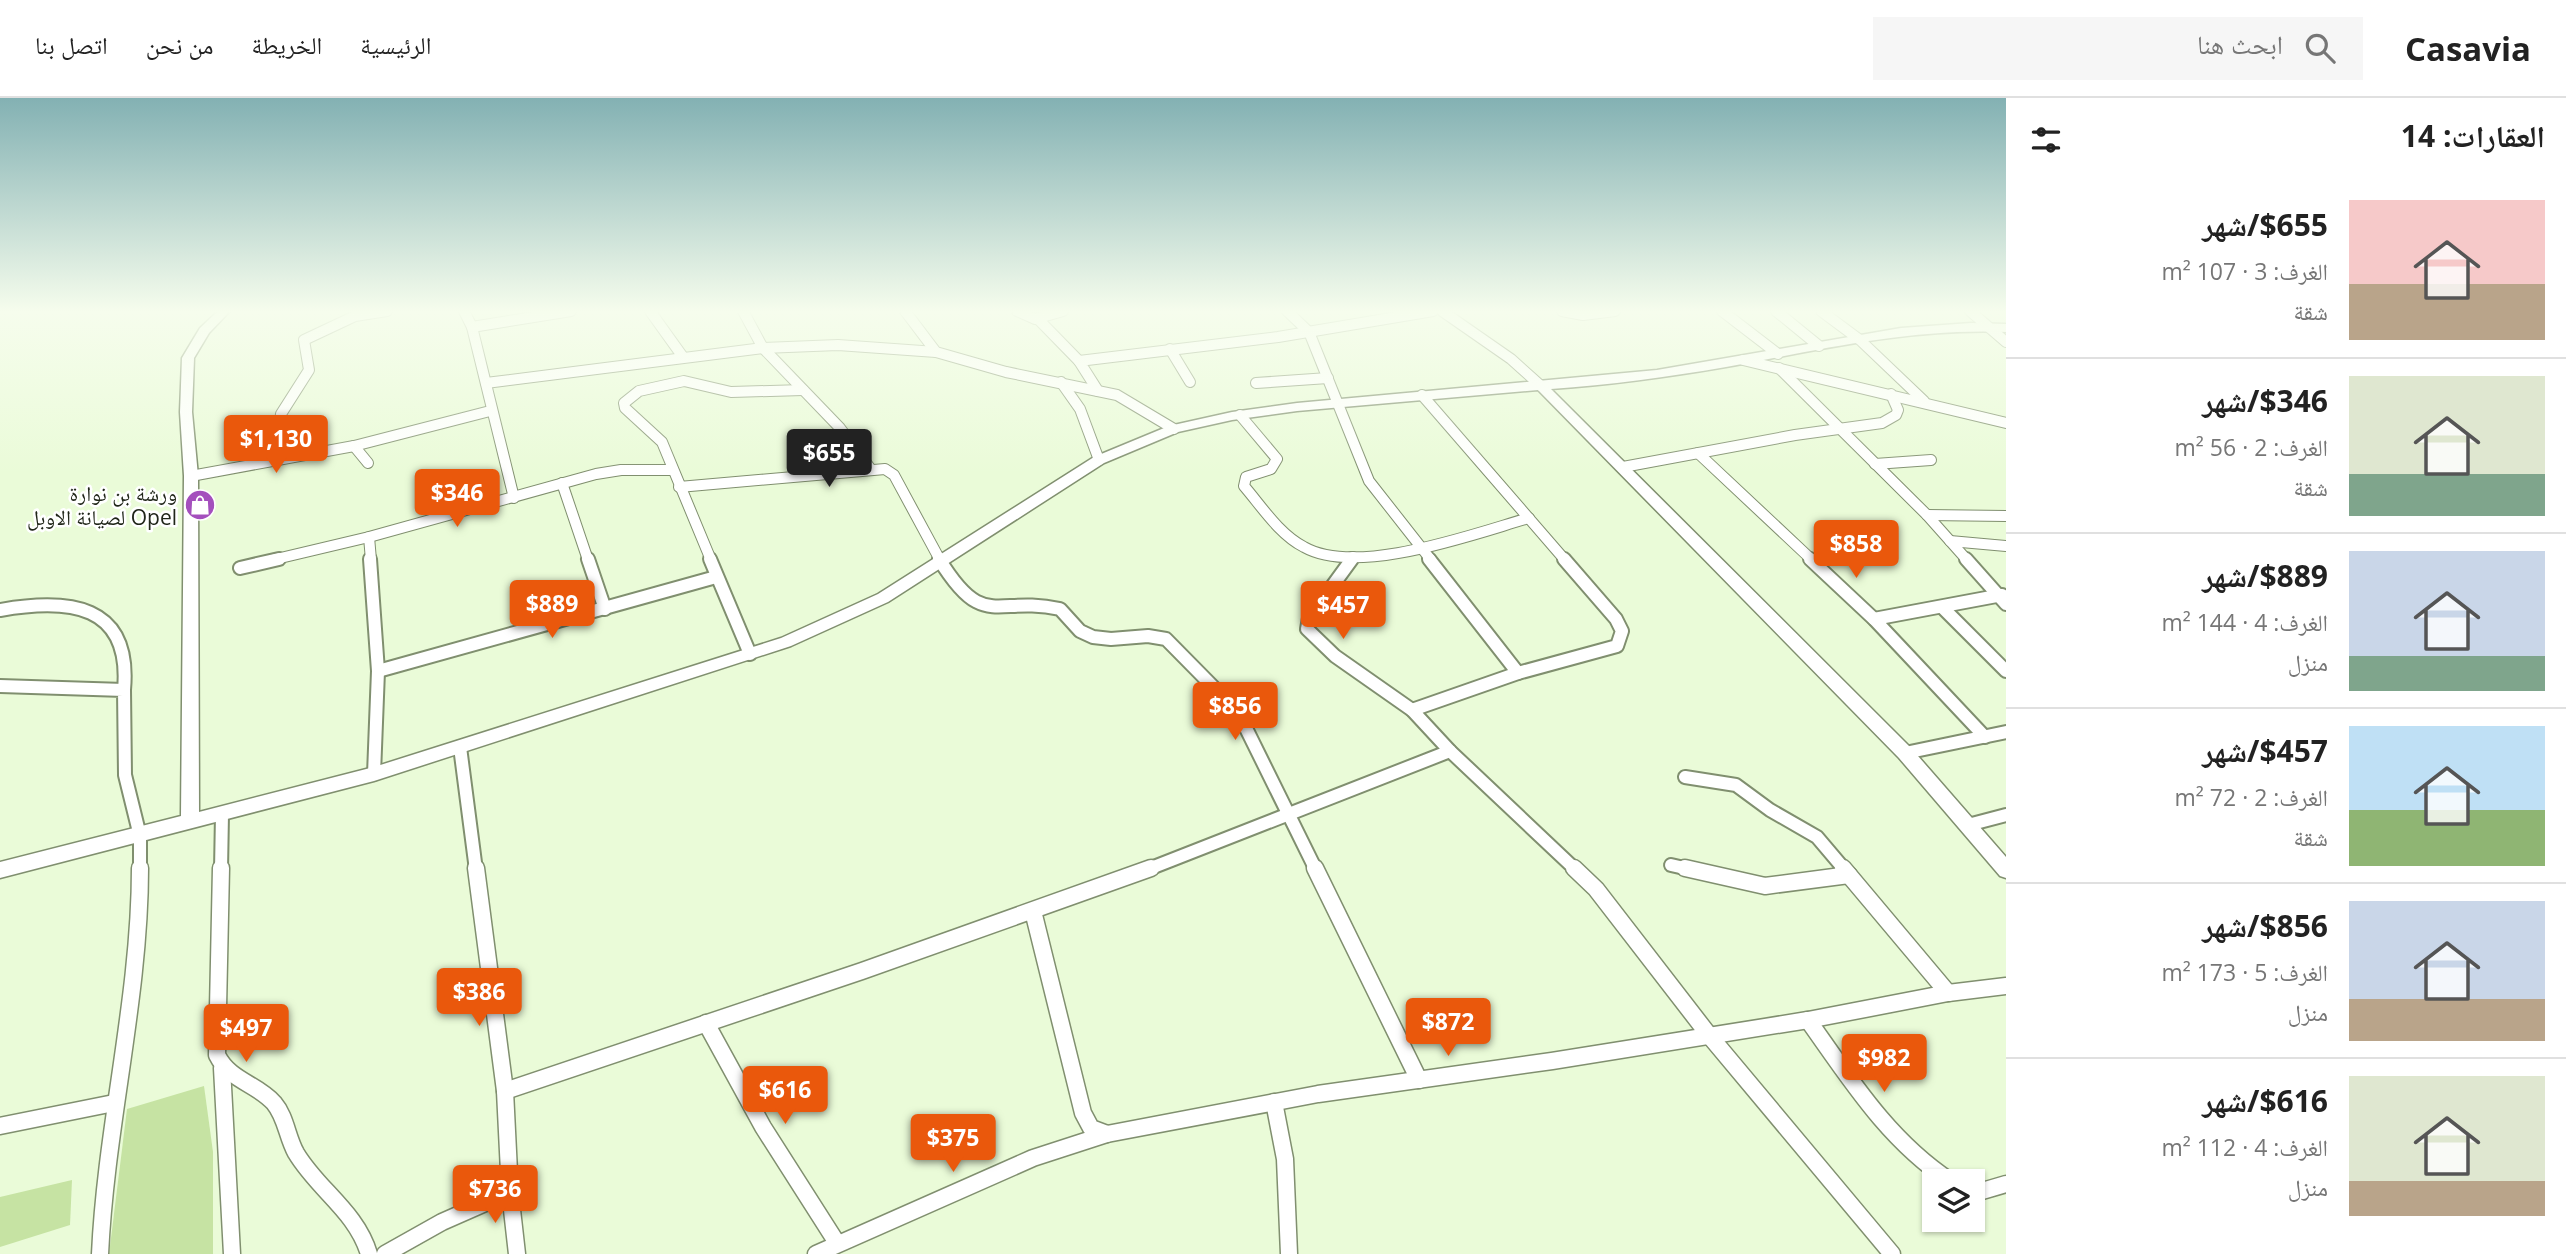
<!DOCTYPE html>
<html lang="ar">
<head>
<meta charset="utf-8">
<style>
	body { margin:0; font-family:"Open Sans","Noto Naskh Arabic",sans-serif; background:#f6f6f6; color:#222; direction:rtl; height:100vh; display:flex; flex-direction:column; font-size:26px; white-space:nowrap }
	* { box-sizing:border-box; margin:0 }
	p { font-size:23px; color:#767676 }
	.icon { flex:none; width:38px; height:38px; fill:none; stroke:currentColor; stroke-width:2; stroke-linecap:round; stroke-linejoin:round }
	.map { position:relative; flex:1; overflow:hidden; direction:ltr }
	.side { display:flex; flex-direction:column; background:#fff; width:560px }
	.side>* { flex:none }
	.tools { position:absolute; left:1922px; top:1071px; display:grid; gap:14px }
	.tools a { display:grid; place-items:center; width:63px; height:63px; border-radius:0px; background:#fff; box-shadow:0 2px 5px #0004; font-size:35px }
	.price { position:absolute; translate:-50% -60px; padding:0 16px; border-radius:7px; background:#ea580c; color:#fff; font-size:23px; line-height:46px; filter:drop-shadow(0 2px 4px #0008) }
	.price::after { content:''; position:absolute; left:50%; top:42px; width:21px; height:16px; margin-left:-10px; background:inherit; clip-path:polygon(0 0,100% 0,50% 100%) }
	.price.selected { background:#222; color:#fff }
	ul { padding:0; list-style:none }
	li { display:flex; align-items:center; gap:21px; height:175px; padding:0 21px }
	li+li { border-top:2px solid #e0e0e0 }
	li span { display:grid; place-items:center; flex:none; width:196px; height:140px; border-radius:0px; color:#555 }
	li>.icon { margin-inline-start:auto }
	span .icon { width:84px; height:84px; fill:#fffc; stroke-width:1 }
	li b { font-size:30px }
	h2 { display:flex; justify-content:space-between; align-items:center; height:84px; padding:0 21px; font-size:30px }
	header { display:flex; align-items:center; gap:42px; box-sizing:border-box; height:98px; padding:0 35px; background:#fff; border-bottom:2px solid #e0e0e0 }
	header strong { font-size:33px }
	nav { display:flex; gap:38px; margin-inline-start:auto; font-size:24px }
	.search { width:490px; height:63px; background:#f6f6f6; display:flex; align-items:center; gap:18px; box-sizing:border-box; padding:0 24px; border-radius:0px; color:#767676; font-size:26px }
	main { display:flex; flex:1; min-height:0 }
	.map>svg:first-child { display:block }
	.green { fill:#c6e3a3 }
	.lines { fill:none; stroke-linecap:round; stroke-linejoin:round }
	.minor-far2-casing { stroke:#808f6f; stroke-width:12 }
	.minor-far1-casing { stroke:#808f6f; stroke-width:16 }
	.minor-casing { stroke:#808f6f; stroke-width:19 }
	.tertiary-casing { stroke:#808f6f; stroke-width:3 }
	.minor-far2 { stroke:#fff; stroke-width:10 }
	.minor-far1 { stroke:#fff; stroke-width:12 }
	.minor { stroke:#fff; stroke-width:16 }
	.tertiary { fill:#fff; fill-rule:evenodd }
	.labels { text-anchor:middle; dominant-baseline:central; stroke-width:5; stroke-linejoin:round; paint-order:stroke }
	.poi-label { font-size:21px; fill:#202619; stroke:#fff; text-anchor:end }
</style>
</head>
<body>
<header>
<strong>Casavia</strong>
<div class="search"><svg class="icon" aria-label="search" viewBox="0 0 24 24"><circle cx="10" cy="10" r="6"/><path d="M15 15l6 6"/></svg>ابحث هنا</div>
<nav><a>الرئيسية</a><a>الخريطة</a><a>من نحن</a><a>اتصل بنا</a></nav>
</header>
<main>
<section class="side">
<h2>العقارات: 14<svg class="icon" aria-label="filters" viewBox="0 0 24 24"><path d="M4 7h16M4 17h16"/><circle cx="9" cy="7" r="2"/><circle cx="15" cy="17" r="2"/></svg></h2>
<ul>
<li><span style="background:linear-gradient(#f6c9c9 60%,#b9a48a 0)"><svg class="icon" aria-label="home" viewBox="0 0 24 24"><path d="M3 11l9-7 9 7M6 9v11h12V9"/></svg></span><div><b>$655/شهر</b><p>الغرف: 3 · 107 m²</p><p>شقة</p></div></li>
<li><span style="background:linear-gradient(#dfe7d0 70%,#7fa58c 0)"><svg class="icon" aria-label="home" viewBox="0 0 24 24"><path d="M3 11l9-7 9 7M6 9v11h12V9"/></svg></span><div><b>$346/شهر</b><p>الغرف: 2 · 56 m²</p><p>شقة</p></div></li>
<li><span style="background:linear-gradient(#c9d6e8 75%,#7fa58c 0)"><svg class="icon" aria-label="home" viewBox="0 0 24 24"><path d="M3 11l9-7 9 7M6 9v11h12V9"/></svg></span><div><b>$889/شهر</b><p>الغرف: 4 · 144 m²</p><p>منزل</p></div></li>
<li><span style="background:linear-gradient(#bfe0f5 60%,#8fb573 0)"><svg class="icon" aria-label="home" viewBox="0 0 24 24"><path d="M3 11l9-7 9 7M6 9v11h12V9"/></svg></span><div><b>$457/شهر</b><p>الغرف: 2 · 72 m²</p><p>شقة</p></div></li>
<li><span style="background:linear-gradient(#c9d6e8 70%,#b9a48a 0)"><svg class="icon" aria-label="home" viewBox="0 0 24 24"><path d="M3 11l9-7 9 7M6 9v11h12V9"/></svg></span><div><b>$856/شهر</b><p>الغرف: 5 · 173 m²</p><p>منزل</p></div></li>
<li><span style="background:linear-gradient(#dfe7d0 75%,#b9a48a 0)"><svg class="icon" aria-label="home" viewBox="0 0 24 24"><path d="M3 11l9-7 9 7M6 9v11h12V9"/></svg></span><div><b>$616/شهر</b><p>الغرف: 4 · 112 m²</p><p>منزل</p></div></li>
</ul>
</section>
<div class="map">
<svg width="2006" height="1156" viewBox="0 0 2006 1156">
	<rect width="100%" height="100%" fill="#eafbd8"/>
	<!-- green -->
	<g class="green">
		<path d="M204 988 213 1054V1156H109L127 1011Z"/>
		<path d="M72 1082 70 1127 0 1149V1099Z"/>
	</g>
	<g class="lines">
		<!-- minor-far2 casing -->
		<g class="minor-far2-casing">
			<g id="minor-far2">
				<path d="M464 213 472 229 514 400"/>
				<path d="M650 213 683 259"/>
				<path d="M743 213 763 250 840 330 870 370"/>
				<path d="M905 213 936 254 1006 274 1117 297 1174 331"/>
				<path d="M1017 213 1035 221 1063 213"/>
				<path d="M1287 213 1309 234 1369 383 1431 462"/>
				<path d="M1442 213 1511 261 1541 288"/>
				<path d="M1562 213 1583 217 1615 213"/>
				<path d="M1722 213 1778 256"/>
				<path d="M1776 213 1819 248"/>
				<path d="M1821 213 1860 242 1924 303"/>
				<path d="M1970 213 2006 244"/>
				<path d="M1038 221 1079 263"/>
				<path d="M472 229 571 213"/>
				<path d="M1170 251 1190 284"/>
				<path d="M1743 262 2006 325"/>
				<path d="M1779 270 1927 417 1967 462"/>
				<path d="M1061 284 1080 311 1099 362"/>
				<path d="M486 285 763 250 838 247 936 254"/>
				<path d="M1256 285 1328 280"/>
				<path d="M1098 293 1079 263 1278 239 1433 213"/>
				<path d="M1422 297 1565 462"/>
				<path d="M1240 317 1277 361 1271 371 1246 379 1244 388C1262 409 1279 436 1304 449 1357 479 1473 436 1529 420"/>
				<path d="M354 348 368 365"/>
				<path d="M1698 355 1812 462"/>
				<path d="M275 361 281 316 309 272 304 242 355 218 387 213"/>
				<path d="M1875 366 1931 362"/>
				<path d="M1623 369 1795 337 1882 325 1896 317 1898 312 1891 296"/>
				<path d="M191 378 354 348 490 313"/>
				<path d="M562 385 588 462"/>
				<path d="M679 389 885 371 894 377 940 462"/>
				<path d="M1927 417 2006 418"/>
				<path d="M369 439 371 462"/>
				<path d="M1950 443 2006 448"/>
				<path d="M272 462 369 439 596 376 621 372H672"/>
				<path d="M711 462 662 344 625 310 624 305 639 293 684 283 731 294 803 292"/>
				<path d="M1351 462 1353 459"/>
			</g>
		</g>
		<!-- minor-far1 casing -->
		<g class="minor-far1-casing">
			<g id="minor-far1">
				<path d="M370 461 378 573 374 676"/>
				<path d="M588 461 605 511"/>
				<path d="M710 461 750 556"/>
				<path d="M939 461C984 534 995 497 1060 511L1080 533 1093 539 1111 541 1148 538 1166 541 1238 614 1316 772"/>
				<path d="M1352 461 1309 520 1307 531 1335 558 1412 612"/>
				<path d="M1429 461 1518 575"/>
				<path d="M1564 461 1616 521 1622 533 1617 548 1518 575 1412 612 1450 653 1576 772"/>
				<path d="M1810 461 1874 521 1985 639"/>
				<path d="M1966 461 2006 506"/>
				<path d="M240 470 279 461"/>
				<path d="M1942 509 2006 573"/>
				<path d="M0 512C68 500 132 505 124 592"/>
				<path d="M1874 521 2002 497"/>
				<path d="M378 573 716 479"/>
				<path d="M0 588 124 592 125 677 140 738V772"/>
				<path d="M460 649 476 772"/>
				<path d="M1905 655 2006 634"/>
				<path d="M1685 679 1736 687 1770 712 1817 739 1845 772"/>
				<path d="M1968 727 2006 717"/>
				<path d="M1671 767 1693 772"/>
				<path d="M221 772 222 716"/>
				<path d="M1146 772 1450 653"/>
			</g>
		</g>
		<!-- minor casing -->
		<g class="minor-casing">
			<g id="minor">
				<path d="M221 770 217 957C230 983 256 985 274 1005 286 1019 287 1039 296 1055 318 1092 356 1113 369 1156"/>
				<path d="M1315 770 1419 982"/>
				<path d="M1574 770 1596 791 1708 936 1892 1156"/>
				<path d="M1685 770 1765 788 1849 777"/>
				<path d="M1843 770 1948 895"/>
				<path d="M1033 813 1083 1015 1091 1030 1107 1036 1318 996 1552 963 1808 922 1948 895 2006 888"/>
				<path d="M1808 922C1850 981 1888 1042 1950 1083"/>
				<path d="M706 925 763 1029 837 1145"/>
				<path d="M222 970 232 1156"/>
				<path d="M505 993 862 873 1151 770"/>
				<path d="M1274 1004 1285 1061 1289 1156"/>
				<path d="M0 1028 114 1005"/>
				<path d="M510 1094 517 1156"/>
				<path d="M1972 1096 2006 1086"/>
				<path d="M100 1156C106 1027 140 900 140 770"/>
				<path d="M385 1156 442 1124 510 1094 505 993 476 770"/>
				<path d="M816 1156 1033 1060 1107 1036"/>
			</g>
		</g>
		<!-- tertiary casing -->
		<g class="tertiary-casing">
			<path id="tertiary" d="M218 213H230L209 235 194 260 192 314 198 378 199 714 374 669 781 540 878 496 1094 359 1169 328 1232 314 1297 305 1657 272 1901 230 1971 225 2006 226V234C1910 230 1819 252 1726 269 1668 279 1610 287 1551 291L1911 650 2006 759V780L2000 778 1899 660 1538 292 1297 313 1232 322 1178 334 1104 365 888 504 791 548 374 683 0 780V764L181 718 184 378 180 314 182 260 200 230Z"/>
		</g>
		<!-- minor-far2 -->
		<use href="#minor-far2" class="minor-far2"/>
		<!-- minor-far1 -->
		<use href="#minor-far1" class="minor-far1"/>
		<!-- minor -->
		<use href="#minor" class="minor"/>
		<!-- tertiary -->
		<use href="#tertiary" class="tertiary"/>
	</g>
	<!-- sky -->
	<linearGradient id="sky" x2="0" y2="1"><stop stop-color="#83b1b3"/><stop offset="0.57" stop-color="#f6fded"/><stop offset="1" stop-color="#f6fded" stop-opacity="0"/></linearGradient>
	<rect width="2006" height="375" fill="url(#sky)"/>
	<!-- icons -->
	<defs>
		<g id="shop-disc" transform="scale(1.575)"><circle r="9.5" fill="#a44fbd" stroke="#fff"/><path d="M-5-2.5h2.3a2.7 3.5 0 0 1 5.4 0H5L5.5 6h-11ZM-1.5-2.5h3a1.5 2.3 0 0 0-3 0Z" fill="#fff"/></g>
	</defs>
	<g fill-rule="evenodd">
		<use href="#shop-disc" x="200" y="407"/>
	</g>
	<g class="labels">
		<!-- poi labels -->
		<g class="poi-label">
			<text x="177" y="395">ورشة بن نوارة<tspan x="177" dy="24">لصيانة الاوبل Opel</tspan></text>
		</g>
	</g>
</svg>
<div class="tools">
<a><svg class="icon" aria-label="layers" viewBox="0 0 24 24"><path d="M12 4l9 5-9 5-9-5zM3 14l9 5 9-5"/></svg></a>
</div>
<b class="price" style="left:276px;top:377px">$1,130</b>
<b class="price selected" style="left:829px;top:391px">$655</b>
<b class="price" style="left:457px;top:431px">$346</b>
<b class="price" style="left:1856px;top:482px">$858</b>
<b class="price" style="left:552px;top:542px">$889</b>
<b class="price" style="left:1343px;top:543px">$457</b>
<b class="price" style="left:1235px;top:644px">$856</b>
<b class="price" style="left:479px;top:930px">$386</b>
<b class="price" style="left:1448px;top:960px">$872</b>
<b class="price" style="left:246px;top:966px">$497</b>
<b class="price" style="left:1884px;top:996px">$982</b>
<b class="price" style="left:785px;top:1028px">$616</b>
<b class="price" style="left:953px;top:1076px">$375</b>
<b class="price" style="left:495px;top:1127px">$736</b>
</div>
</main>
</body>
</html>
